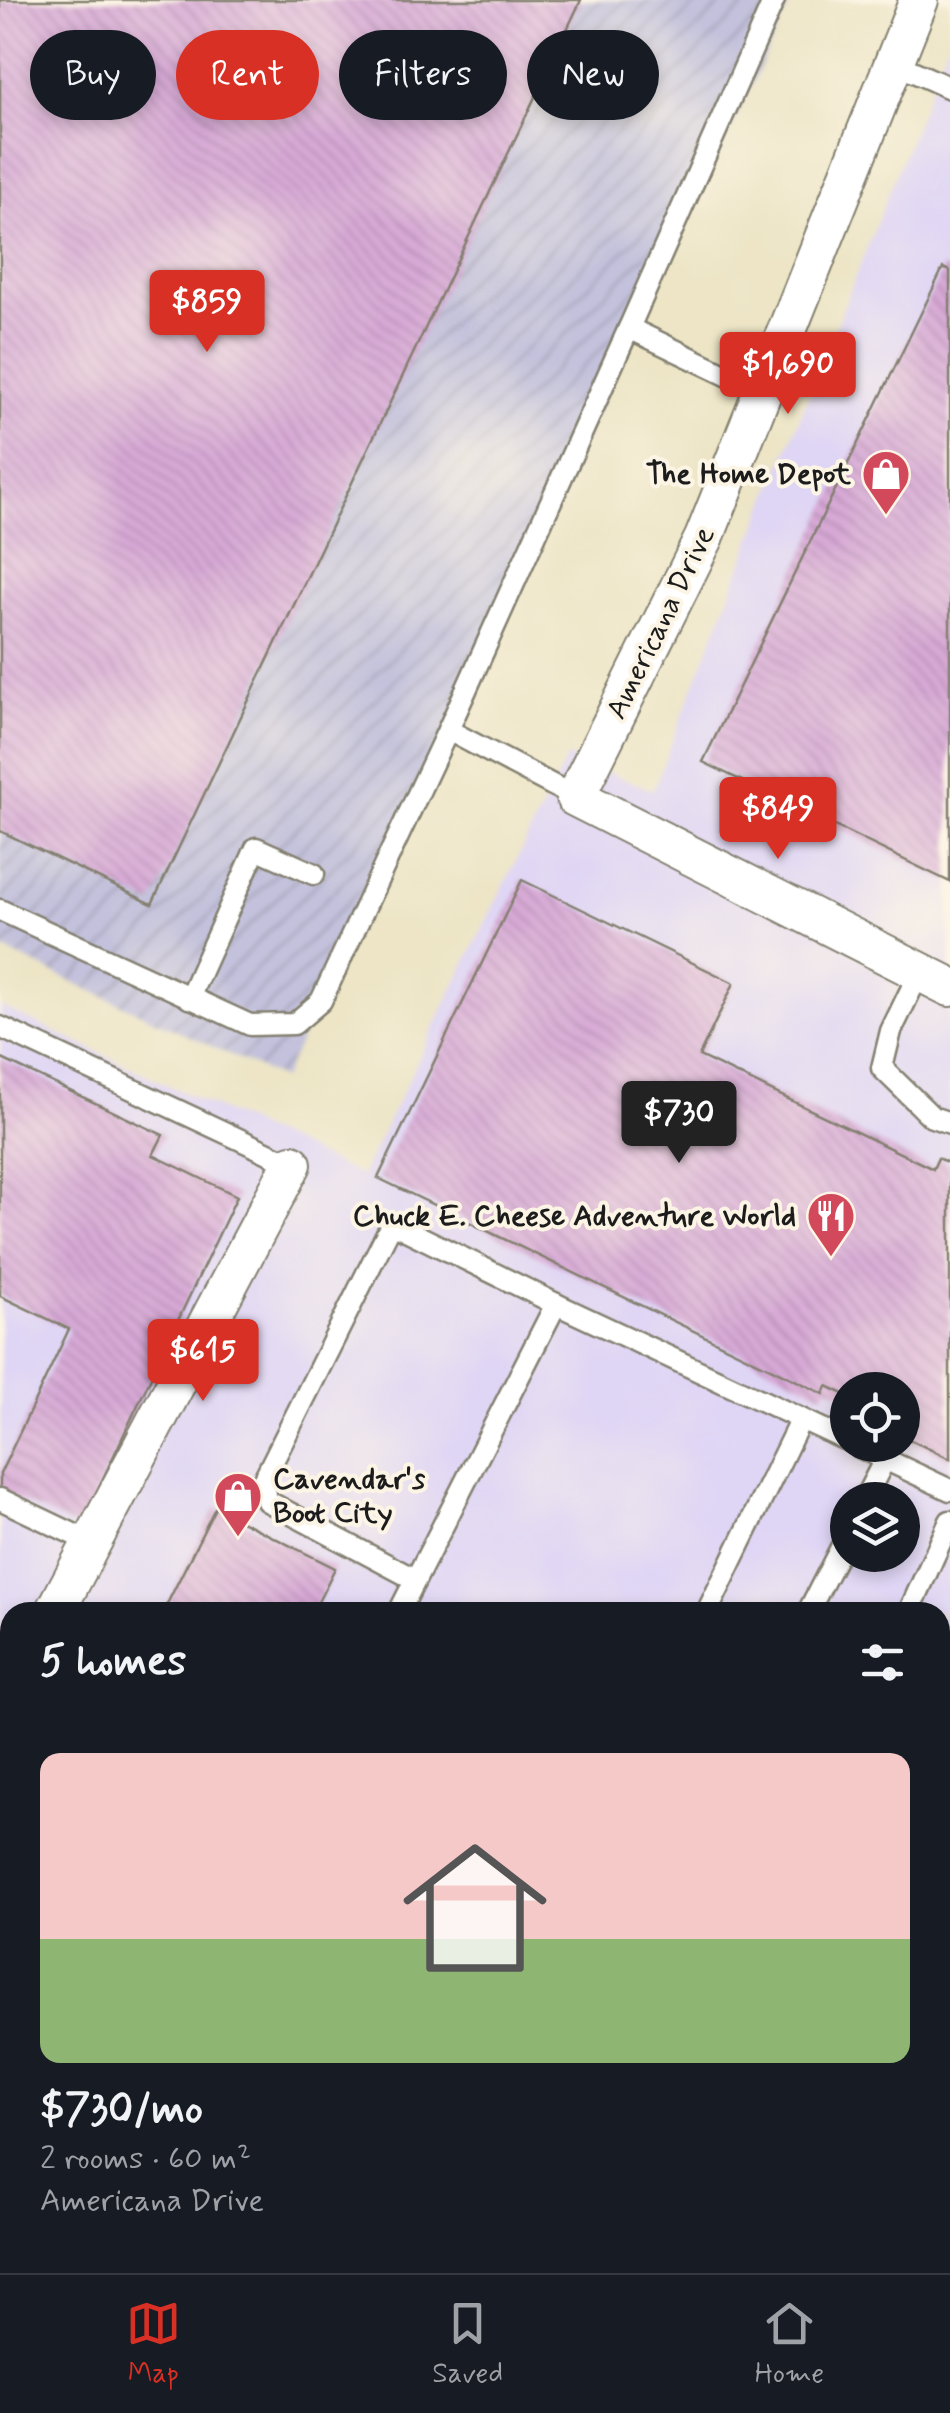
<!DOCTYPE html>
<html lang="en">
<head>
<meta charset="utf-8">
<style>
	body { margin:0; font-family:Mynerve,sans-serif; background:#242831; color:#f1f3f6; height:100vh; display:flex; flex-direction:column; font-size:38px; white-space:nowrap }
	* { box-sizing:border-box; margin:0 }
	p { font-size:32px; color:#9ea1a6 }
	.icon { flex:none; width:55px; height:55px; fill:none; stroke:currentColor; stroke-width:2; stroke-linecap:round; stroke-linejoin:round }
	.map { position:relative; flex:1; overflow:hidden }
	.sheet { position:absolute; left:0px; top:1602px; width:950px; height:672px; display:flex; flex-direction:column; background:#171b24; border-radius:30px 30px 0 0; box-shadow:0 5px 15px #0003 }
	.sheet>* { flex:none }
	.guide { position:absolute; left:30px; top:30px; width:890px; height:90px; display:flex; gap:20px }
	.buttons { position:absolute; left:830px; top:1372px; display:grid; gap:20px }
	.buttons a { display:grid; place-items:center; width:90px; height:90px; border-radius:50%; background:#171b24; box-shadow:0 5px 15px #0003; font-size:50px }
	.price { position:absolute; translate:-50% -85px; padding:0 22px; border-radius:10px; background:#d93025; color:#fff; font-size:32px; line-height:65px; filter:drop-shadow(0 2px 5px #0008) }
	.price::after { content:''; position:absolute; left:50%; top:60px; width:30px; height:22px; margin-left:-15px; background:inherit; clip-path:polygon(0 0,100% 0,50% 100%) }
	.price.active { background:#222; color:#fff }
	ul { padding:0; list-style:none }
	li { display:grid; align-content:center; gap:20px; height:530px; padding:0 40px }
	li span { display:grid; place-items:center; height:310px; border-radius:20px; color:#555 }
	li>.icon { margin-inline-start:auto }
	span .icon { width:180px; height:180px; fill:#fffc; stroke-width:1 }
	li b { font-size:42px }
	h2 { display:flex; justify-content:space-between; align-items:center; height:120px; padding:0 40px; font-size:42px }
	.pill { padding:0 35px; border-radius:45px; background:#171b24; box-shadow:0 5px 15px #0003; font-size:35px; line-height:90px }
	.pill.active { background:#d93025; color:#fff }
	.tab-bar { display:flex; justify-content:space-around; align-items:center; height:140px; border-top:2px solid #363941; background:#171b24; font-size:28px; color:#9ea1a6 }
	.tab-bar a { display:grid; justify-items:center; gap:5px }
	.tab-bar .active { color:#d93025 }
	.map>svg:first-child { display:block }
	.built { fill:#dfd5f5; fill-rule:evenodd }
	.industrial { fill:url(#industrial-furrows) }
	.building { fill:url(#building-back-hatch) }
	.lines { fill:none; stroke-linecap:round; stroke-linejoin:round }
	.lane-casing { stroke:#848071; stroke-width:25 }
	.street-casing { stroke:#848071; stroke-width:42 }
	.secondary-casing { stroke:#848071; stroke-width:58 }
	.highway-casing { stroke:#848071; stroke-width:60 }
	.lane { stroke:#fff; stroke-width:20 }
	.street { stroke:#fff; stroke-width:38 }
	.secondary { stroke:#fff; stroke-width:52 }
	.highway { stroke:#fff; stroke-width:55 }
	.labels { text-anchor:middle; dominant-baseline:central; stroke-width:8; stroke-linejoin:round; paint-order:stroke }
	.poi-label { font-size:30px; font-weight:bold; fill:#1c1c1c; stroke:#fcf5e5; text-anchor:end }
	.street-label { font-size:30px; fill:#1c1c1c; stroke:#fcf5e5 }
</style>
</head>
<body>
<div class="map">
<svg width="950" height="2273" viewBox="0 0 950 2273">
	<defs>
		<pattern id="industrial-furrows" width="10" height="10" patternUnits="userSpaceOnUse" patternTransform="scale(2.5)"><rect width="10" height="10" fill="#c3c1db"/><path d="M-1 1l2-2M0 10L10 0M9 11l2-2" fill="none" stroke="#a7a5bb"/></pattern>
		<pattern id="building-back-hatch" width="6" height="6" patternUnits="userSpaceOnUse" patternTransform="scale(2.5)"><rect width="6" height="6" fill="#d7a9d6"/><path d="M-1 5l2 2M0 0l6 6M5-1l2 2" fill="none" stroke="#b891b7"/></pattern>
	</defs>
	<rect width="100%" height="100%" fill="#fcf5e5"/>
	<filter id="ink" filterUnits="userSpaceOnUse"><feTurbulence type="fractalNoise" baseFrequency=".01" numOctaves="2"/><feDisplacementMap in="SourceGraphic" scale="20" xChannelSelector="R" yChannelSelector="G"/><feConvolveMatrix kernelMatrix="1 2 1 2 8 2 1 2 1" color-interpolation-filters="sRGB"/></filter>
	<filter id="wash" filterUnits="userSpaceOnUse"><feTurbulence type="fractalNoise" baseFrequency=".0048" numOctaves="4" result="noise"/><feDisplacementMap in="SourceGraphic" scale="40" xChannelSelector="R" yChannelSelector="G"/><feGaussianBlur stdDeviation="2.25" result="paint"/><feColorMatrix in="noise" values="0 0 0 0 0 0 0 0 0 0 0 0 0 0 0 0 0 1.4 0 .05"/><feComposite in="paint" operator="in"/></filter>
	<g filter="url(#wash)">
		<rect width="100%" height="100%" fill="#ede5c6"/>
		<!-- built -->
		<path class="built" d="M950 37V1670L940 1672V1612H10V1792L0 1790V1006L361 1176 567 757 653 790ZM848 1390H902V1445H848ZM848 1500H902V1555H848Z"/>
		<!-- industrial -->
		<path class="industrial" d="M0 0H792L282 1079 0 948Z"/>
		<g id="blocks">
			<!-- building -->
			<g class="building">
				<path d="M0 0H581L152 904 0 831Z"/>
				<path d="M943 268 950 271V882L703 762Z"/>
				<path d="M522 880 734 983 699 1056 933 1169 938 1158 950 1164V1459L902 1436V1390H848V1396L827 1386 824 1394 378 1178Z"/>
				<path d="M0 1058 163 1135 153 1155 237 1196 79 1529 0 1491V1474L69 1329 0 1296Z"/>
				<path d="M215 1508 335 1568 313 1612H163Z"/>
			</g>
		</g>
	</g>
	<g filter="url(#ink)">
		<use href="#blocks" fill-opacity="0" stroke="#848071" stroke-width="2.5"/>
		<g class="lines">
			<!-- lane casing -->
			<g class="lane-casing">
				<g id="lane">
					<path d="M894 63 950 88"/>
					<path d="M629 328 774 0"/>
					<path d="M448 730 629 328 762 392"/>
					<path d="M0 910 250 1025 294 1024 321 1001 448 730 575 797"/>
					<path d="M920 971 891 1031 882 1068 932 1117 950 1123"/>
					<path d="M189 998 256 848 314 874"/>
					<path d="M0 1027 292 1164"/>
					<path d="M855 1445 950 1490"/>
					<path d="M0 1499 92 1543"/>
					<path d="M864 1500 885 1459"/>
					<path d="M414 1579 267 1501 263 1481 392 1223 556 1304"/>
					<path d="M399 1612 556 1304 848 1441"/>
					<path d="M707 1612 801 1419"/>
					<path d="M808 1612 848 1534"/>
					<path d="M909 1612 950 1521"/>
				</g>
			</g>
			<!-- street casing -->
			<g class="street-casing">
				<g id="street">
					<path d="M919 0 704 538 575 797 950 987"/>
					<path d="M55 1612 292 1164"/>
					<path d="M0 1717 10 1698"/>
				</g>
			</g>
			<!-- secondary casing -->
			<g class="secondary-casing">
				<g id="secondary">
					<path d="M940 1730 950 1728"/>
					<path d="M0 1853 10 1854"/>
				</g>
			</g>
			<!-- highway casing -->
			<g class="highway-casing">
				<g id="highway">
					<path d="M940 1856 950 1851"/>
					<path d="M0 2019 10 2022"/>
					<path d="M0 2150 10 2153"/>
					<path d="M395 2265 422 2273"/>
					<path d="M861 2265 889 2273"/>
				</g>
			</g>
			<!-- lane -->
			<use href="#lane" class="lane"/>
			<!-- street -->
			<use href="#street" class="street"/>
			<!-- secondary -->
			<use href="#secondary" class="secondary"/>
			<!-- highway -->
			<use href="#highway" class="highway"/>
		</g>
	</g>
	<!-- icons -->
	<defs>
		<g id="shop-pin" transform="scale(2.5)"><path d="M0 17L-7.5 6A9.5 9.5 0 1 1 7.5 6Z" fill="#d1495b" stroke="#fcf5e5"/><path d="M-5-2.5h2.3a2.7 3.5 0 0 1 5.4 0H5L5.5 6h-11ZM-1.5-2.5h3a1.5 2.3 0 0 0-3 0Z" fill="#fff"/></g>
		<g id="restaurant-pin" transform="scale(2.5)"><path d="M0 17L-7.5 6A9.5 9.5 0 1 1 7.5 6Z" fill="#d1495b" stroke="#fcf5e5"/><path d="M-5-6h1v4h1v-4h1v4h1v-4h1v5L-1.5 .5V6h-2V.5L-5-1ZM5-6V6H3V1.5H1.5Q1.5-4 5-6Z" fill="#fff"/></g>
	</defs>
	<g fill-rule="evenodd">
		<use href="#shop-pin" x="886" y="474"/>
		<use href="#restaurant-pin" x="831" y="1216"/>
		<use href="#shop-pin" x="238" y="1496"/>
	</g>
	<g class="labels">
		<!-- poi labels -->
		<g class="poi-label">
			<text x="851" y="474">The Home Depot</text>
			<text x="796" y="1216">Chuck E. Cheese Adventure World</text>
			<text x="273" y="1479" text-anchor="start">Cavendar's<tspan x="273" dy="34">Boot City</tspan></text>
		</g>
		<!-- street labels -->
		<g class="street-label">
			<text transform="translate(661 623) rotate(-64)">Americana Drive</text>
		</g>
	</g>
</svg>
<div class="buttons">
<a><svg class="icon" aria-label="locate" viewBox="0 0 24 24"><circle cx="12" cy="12" r="6"/><path d="M12 2v4M12 18v4M2 12h4M18 12h4"/></svg></a>
<a><svg class="icon" aria-label="layers" viewBox="0 0 24 24"><path d="M12 4l9 5-9 5-9-5zM3 14l9 5 9-5"/></svg></a>
</div>
<b class="price" style="left:207px;top:355px">$859</b>
<b class="price" style="left:788px;top:417px">$1,690</b>
<b class="price" style="left:778px;top:862px">$849</b>
<b class="price active" style="left:679px;top:1166px">$730</b>
<b class="price" style="left:203px;top:1404px">$615</b>
<div class="guide">
<a class="pill">Buy</a>
<a class="pill active">Rent</a>
<a class="pill">Filters</a>
<a class="pill">New</a>
</div>
<section class="sheet">
<h2>5 homes<svg class="icon" aria-label="filters" viewBox="0 0 24 24"><path d="M4 7h16M4 17h16"/><circle cx="9" cy="7" r="2"/><circle cx="15" cy="17" r="2"/></svg></h2>
<ul>
<li><span style="background:linear-gradient(#f6c9c9 60%,#8fb573 0)"><svg class="icon" aria-label="home" viewBox="0 0 24 24"><path d="M3 11l9-7 9 7M6 9v11h12V9"/></svg></span><div><b>$730/mo</b><p>2 rooms · 60 m²</p><p>Americana Drive</p></div></li>
</ul>
</section>
</div>
<nav class="tab-bar">
<a class="active"><svg class="icon" aria-label="map" viewBox="0 0 24 24"><path d="M3 6l6-2 6 2 6-2v14l-6 2-6-2-6 2zM9 4v14M15 6v14"/></svg>Map</a>
<a><svg class="icon" aria-label="saved" viewBox="0 0 24 24"><path d="M7 4h10v16l-5-4-5 4z"/></svg>Saved</a>
<a><svg class="icon" aria-label="home" viewBox="0 0 24 24"><path d="M3 11l9-7 9 7M6 9v11h12V9"/></svg>Home</a>
</nav>
</body>
</html>
